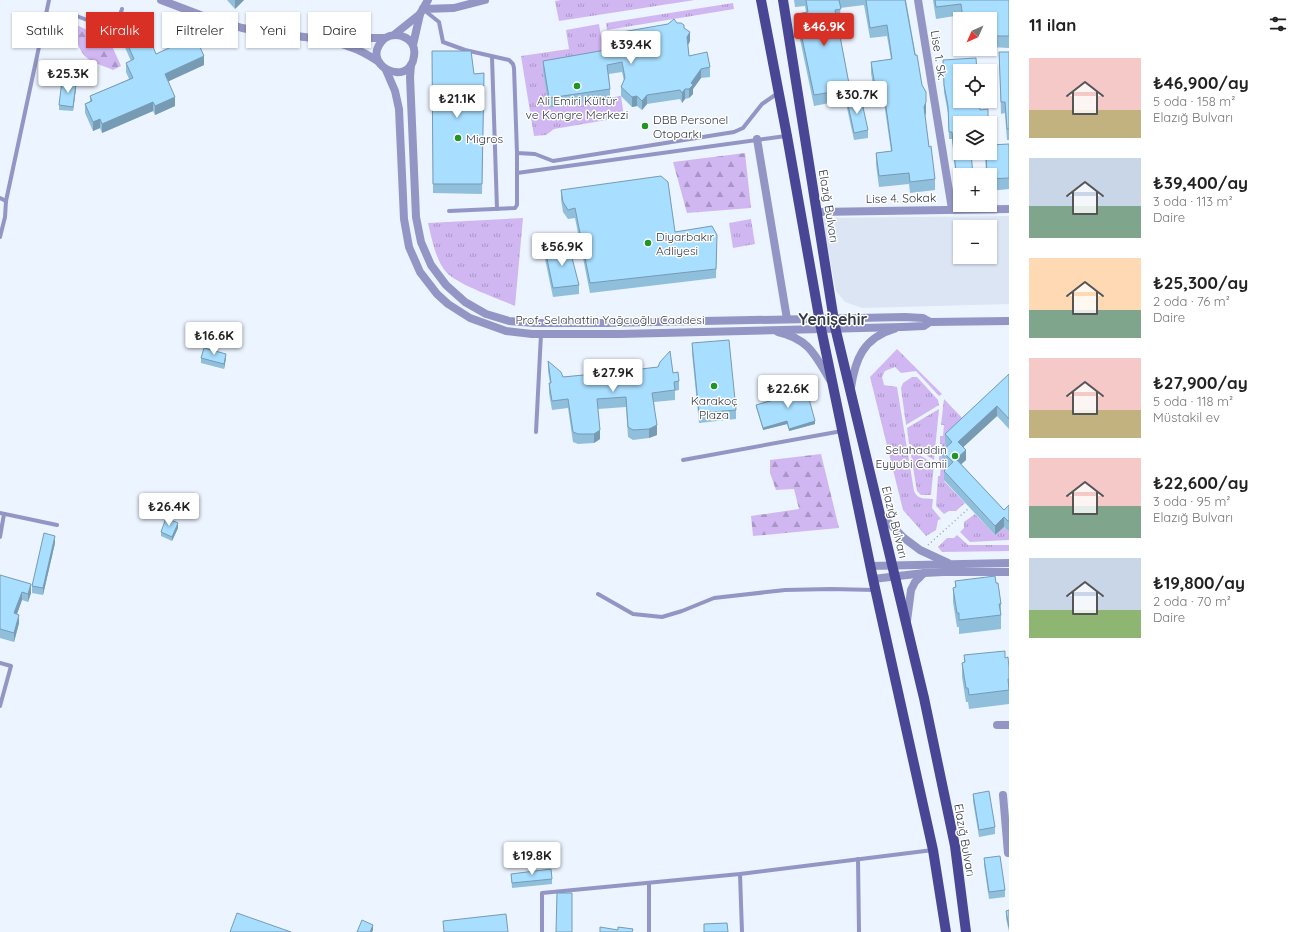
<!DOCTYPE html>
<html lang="tr">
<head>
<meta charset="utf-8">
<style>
	body { margin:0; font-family:Quicksand,sans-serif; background:#f6f6f6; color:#222; height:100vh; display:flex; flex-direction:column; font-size:15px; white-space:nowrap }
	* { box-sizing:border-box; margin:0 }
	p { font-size:13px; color:#767676 }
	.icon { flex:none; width:22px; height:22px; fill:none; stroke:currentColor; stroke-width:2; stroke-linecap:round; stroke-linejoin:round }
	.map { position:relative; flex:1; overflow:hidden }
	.panel { display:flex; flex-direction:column; background:#fff; width:300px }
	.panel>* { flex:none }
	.hud { position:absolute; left:12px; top:12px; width:380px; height:36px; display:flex; gap:8px }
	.needle { width:26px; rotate:225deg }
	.controls { position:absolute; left:953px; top:12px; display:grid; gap:8px }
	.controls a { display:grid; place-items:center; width:44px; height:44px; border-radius:0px; background:#fff; box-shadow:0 1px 3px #0004; font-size:20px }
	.price { position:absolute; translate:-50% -34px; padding:0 9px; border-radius:4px; background:#fff; color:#222; font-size:13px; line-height:26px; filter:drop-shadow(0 1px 2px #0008) }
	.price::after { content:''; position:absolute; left:50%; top:24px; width:12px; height:9px; margin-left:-6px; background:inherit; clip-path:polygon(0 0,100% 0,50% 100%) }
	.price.selected { background:#d93025; color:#fff }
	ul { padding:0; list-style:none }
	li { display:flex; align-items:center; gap:12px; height:100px; padding:0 20px }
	li span { display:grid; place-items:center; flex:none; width:112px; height:80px; border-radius:0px; color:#555 }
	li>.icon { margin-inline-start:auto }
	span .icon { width:48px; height:48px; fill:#fffc; stroke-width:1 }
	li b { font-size:17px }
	h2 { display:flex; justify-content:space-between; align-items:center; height:48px; padding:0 20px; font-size:17px }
	.chip { padding:0 14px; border-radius:0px; background:#fff; box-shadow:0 1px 3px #0004; font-size:14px; line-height:36px }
	.chip.selected { background:#d93025; color:#fff }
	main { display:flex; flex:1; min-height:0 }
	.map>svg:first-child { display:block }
	.built { fill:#dce5f3; fill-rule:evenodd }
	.grass { fill:url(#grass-tufts) }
	.forest { fill:url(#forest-firs) }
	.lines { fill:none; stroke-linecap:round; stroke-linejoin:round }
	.path { stroke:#9ba3ae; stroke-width:1.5; stroke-dasharray:1 3; stroke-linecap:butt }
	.service { stroke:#9396c4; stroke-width:4 }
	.minor { stroke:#9396c4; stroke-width:8 }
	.tertiary { stroke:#9396c4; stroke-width:8 }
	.primary { stroke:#494696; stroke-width:10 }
	.wall { fill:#90bfdb }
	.shaded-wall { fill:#769bb2 }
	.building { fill:#a8deff; stroke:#769bb2 }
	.poi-dot { fill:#219625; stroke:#fff; stroke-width:1.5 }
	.labels { text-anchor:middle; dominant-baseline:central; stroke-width:3; stroke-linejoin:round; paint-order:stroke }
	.street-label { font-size:12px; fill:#333a44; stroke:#fff }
	.poi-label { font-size:12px; fill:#333a44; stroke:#fff; text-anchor:start }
	.district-label { font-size:16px; font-weight:bold; fill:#333a44; stroke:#fff }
</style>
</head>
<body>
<main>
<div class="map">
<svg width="1009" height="932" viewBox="0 0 1009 932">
	<defs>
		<pattern id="grass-tufts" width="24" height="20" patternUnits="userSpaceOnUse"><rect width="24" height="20" fill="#d1b7f2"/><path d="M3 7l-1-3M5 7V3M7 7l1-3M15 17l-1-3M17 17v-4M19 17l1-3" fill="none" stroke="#aa96c6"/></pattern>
		<pattern id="forest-firs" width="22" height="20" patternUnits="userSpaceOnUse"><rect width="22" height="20" fill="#d1b7f2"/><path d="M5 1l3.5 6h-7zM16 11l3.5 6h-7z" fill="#aa96c6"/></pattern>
	</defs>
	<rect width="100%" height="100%" fill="#ecf4ff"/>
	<!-- built -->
	<path class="built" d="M1009 216V304L862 308 845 302 836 291 822 218ZM960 227H990V257H960Z"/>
	<!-- grass -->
	<g class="grass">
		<path d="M561 0H695L559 21 555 1Z"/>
		<path d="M733 3 734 9 607 30 606 23Z"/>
		<path d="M599 24 605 60 549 107 621 96 624 117 554 129 546 135 534 136 521 56 569 49 566 30Z"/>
		<path d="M523 218 515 306C497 298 458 285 446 272 436 261 431 236 428 223Z"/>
		<path d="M751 219 755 244 733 248 729 223Z"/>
		<path d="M897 349 942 394 939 396 916 371 901 373 895 367 885 371 882 377 884 385 897 387 914 491C918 500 924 498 933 499L932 508 941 519 938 520 936 530 926 536 903 510 870 377Z"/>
		<path d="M912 377H917L938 400 939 405 906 425 901 388 903 383Z"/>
		<path d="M944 399 967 423 945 444 952 452 953 472 944 481 965 503 956 511H949L944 514 936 506 938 476H940L941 465H939V456H941L942 444H940V436H943L944 425H941Z"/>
		<path d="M939 409 934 460 909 444 907 428Z"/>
		<path d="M910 449 934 464 931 495H921L917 491Z"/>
		<path d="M975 514 995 535 1004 527 1009 532V540L970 542 960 532 964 528V522Z"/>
		<path d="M957 535 968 545H1009V551L942 552 938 547 947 538H954Z"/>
	</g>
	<!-- forest -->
	<g class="forest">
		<path d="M74 26H79L95 34 107 35 121 66 113 70C95 62 83 62 77 41 76 36 74 31 74 26Z"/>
		<path d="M745 153 751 208 687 213 673 162Z"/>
		<path d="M821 454 839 528 753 536 751 516 799 509 794 489 776 490 770 473V460Z"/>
	</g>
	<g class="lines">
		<!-- path -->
		<path class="path" d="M928 545 969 508"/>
		<!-- service -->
		<g class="service">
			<path d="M424 10 439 22 443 42 465 50 509 60 513 64 514 68 517 153 535 154 553 161 734 132 743 128 762 104 778 93"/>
			<path d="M43 28C57 29 62 20 74 15L95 23 111 24 119 18 122 9"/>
			<path d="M492 57 497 209"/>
			<path d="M517 173 786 136"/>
			<path d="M0 198 6 201"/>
			<path d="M449 211 515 208 517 205V153"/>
			<path d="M0 237 5 217 6 201 49 0"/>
			<path d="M536 432 541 334"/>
			<path d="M683 460 842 431"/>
			<path d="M0 513 57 525"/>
			<path d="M0 537 4 514"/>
			<path d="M598 594 633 614 662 617 682 611 714 598 785 590 831 589 875 590"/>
			<path d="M0 663 11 666 0 706"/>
			<path d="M858 859 859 932"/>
			<path d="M740 874 742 932"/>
			<path d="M542 932V893L740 874 933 850"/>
			<path d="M649 932V884"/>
		</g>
		<!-- minor -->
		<g class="minor">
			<path d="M918 0 952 209"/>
			<path d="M423 9 454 8 485 0"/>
			<path d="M757 139 787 319"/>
			<path d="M817 212 1009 209"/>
			<path d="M997 725H1009"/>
			<path d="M1003 795 1008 853H1009"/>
		</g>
		<!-- tertiary -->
		<g class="tertiary">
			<path d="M161 0 203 16 242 28 263 32 329 40 338 38H385C398 31 417 38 414 56 410 90 356 64 385 38"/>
			<path d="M395 34 420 14 428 0"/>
			<path d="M329 40C336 43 343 44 350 47 360 50 370 56 379 62"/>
			<path d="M413 45 420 14"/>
			<path d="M411 65 410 77 416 217 421 242 431 265 446 285 465 302 486 314 509 321 534 323H607L905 317 923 318 930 322 1009 321"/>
			<path d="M386 70 395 91 399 109 404 219 409 247 420 272 437 294 448 304 470 318 506 331 532 334H620L902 327 924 326 930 322"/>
			<path d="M778 332C809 339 815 355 830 380"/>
			<path d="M851 388C855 360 863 338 894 329"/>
			<path d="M879 513 904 538 920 550 948 563"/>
			<path d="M870 566 1009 563"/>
			<path d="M873 579 924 573"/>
			<path d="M907 621 911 590 915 582 924 573 943 572H1009"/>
		</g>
		<!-- primary -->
		<g class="primary">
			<path d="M761 0 787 136 821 328 873 579 933 850 946 932"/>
			<path d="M783 0 835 327 924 698 955 846 966 932"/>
		</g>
	</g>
	<!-- wall -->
	<g class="wall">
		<path d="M227 0H244L235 9Z"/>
		<path d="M794 0H906L926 113 925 116 929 147 935 179V190L910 193 909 184 879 187 876 164V153L891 151 883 96 875 97 871 73V62L891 59 887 36 870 38 864 5 840 8 841 20H837L850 89V99L814 106 797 25V14L806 12 805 6 795 7Z"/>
		<path d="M933 0H1009V48L990 47V19H961V15L936 19Z"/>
		<path d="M677 23 684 28 690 41 688 45 689 56 710 67V77L701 78 693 89V94L689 98 685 99 682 103 680 99 647 104 642 110 637 106 632 107 621 96V87L624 81 622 72 609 74 610 89V98L549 108 543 71V61L611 49 620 42V35Z"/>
		<path d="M119 25 156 54 204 65 168 81 175 106 155 115 153 111 102 133 100 128 93 131 85 113V104L90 101V96L129 79 126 72V63L131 61 119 34Z"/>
		<path d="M965 49H986V50L965 53Z"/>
		<path d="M432 51 474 74 484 73 482 194 433 193Z"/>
		<path d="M999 52H1009V140H1007L1005 113 1001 114Z"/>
		<path d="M943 60 960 123V189H957L952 139H949L948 113 944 92Z"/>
		<path d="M76 88 73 111 59 110V105Z"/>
		<path d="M847 100 868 130V138L854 140 847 108Z"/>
		<path d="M1009 144V189L990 191V175H986L985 153H990Z"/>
		<path d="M561 190 675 232 717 235 716 278 590 293 575 218 568 219 563 212 561 199Z"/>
		<path d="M545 249 579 285V294L553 297 545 259Z"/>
		<path d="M692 343 736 410V419L699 423 692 353Z"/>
		<path d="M201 358H226L224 369 201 363Z"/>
		<path d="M548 361 563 377 594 374V368L624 371 673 373 679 381V390L675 391V400L654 402 657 435 649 438 633 440 628 437 626 407 598 409 600 439 594 443 578 444 573 442 568 408 552 410 549 393V383H550L548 371Z"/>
		<path d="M1009 374V429L997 416 963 447 966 460 961 464 1004 510 1009 505V532L1004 527 995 535 944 480V471L948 467 942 461V451L947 447 945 444V434Z"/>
		<path d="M781 390 815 424 789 431 787 424 763 430 756 407V405L783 397 781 393Z"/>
		<path d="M178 528 172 541 161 536V532Z"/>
		<path d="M55 543 43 595 32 593V586Z"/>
		<path d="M0 575 31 593 28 602 22 600 17 614 19 623 14 642 0 638Z"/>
		<path d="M955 581 996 583 1001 604V629L959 634V627H957L953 602V588L955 587Z"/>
		<path d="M964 655 1005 658 1009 668V704L969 709 968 702H966L962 677V663L964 662Z"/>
		<path d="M973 794 995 827V834L979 837 973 801Z"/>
		<path d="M984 858 1005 890V897L989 899 984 865Z"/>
		<path d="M511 874 552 879V884L512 888Z"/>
		<path d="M1009 910V932L1006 918V911Z"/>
	</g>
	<!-- shaded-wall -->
	<g class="shaded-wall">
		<path d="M235 0H244L235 9Z"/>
		<path d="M690 32V41L687 47V37Z"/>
		<path d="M204 56V65L165 83V74Z"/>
		<path d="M701 69V78L693 89V94L689 98V89L691 83Z"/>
		<path d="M76 83V88L73 111V107Z"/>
		<path d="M685 89V99L682 103V93Z"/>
		<path d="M647 95V104L642 110V101Z"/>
		<path d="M637 96V106L632 107V97Z"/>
		<path d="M175 97V106L155 115V106Z"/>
		<path d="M153 102V111L102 133V124Z"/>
		<path d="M926 102V113L924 118V107Z"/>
		<path d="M100 119V128L93 131V122Z"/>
		<path d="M226 354V358L224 369V364Z"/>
		<path d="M997 406V416L958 452V442Z"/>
		<path d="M787 421V424L763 430V428Z"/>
		<path d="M815 421V424L789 431V429Z"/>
		<path d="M657 425V435L649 438V429Z"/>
		<path d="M600 430V439L594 443V434Z"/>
		<path d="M966 450V460L956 469V459Z"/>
		<path d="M1004 517V527L995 535V526Z"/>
		<path d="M178 523V528L172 541V537Z"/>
		<path d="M55 536V543L43 595V588Z"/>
		<path d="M31 584V593L28 602V594Z"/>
		<path d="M22 592V600L14 622V613Z"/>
		<path d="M19 615V623L14 642V633Z"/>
		<path d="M373 925V930L372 932H370Z"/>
	</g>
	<!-- building -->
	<g class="building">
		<path d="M806 0H839L841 9 835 10 850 89 814 95 797 14 808 12Z"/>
		<path d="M866 0H905L915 55H917L922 85 926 92V102L924 107 929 147 931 146 935 179 910 182 909 173 879 176 876 153 892 151 883 85 875 86 871 62 892 59 887 25 870 28Z"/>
		<path d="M935 0H1009V36H990V19H963L961 4 936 7Z"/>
		<path d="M140 16 156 54 195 36 204 56 165 74 175 97 155 106 153 102 102 124 100 119 93 122 85 104 92 101 90 96 133 78 126 63 134 59 119 25Z"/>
		<path d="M674 19 677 23H681L684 25V28L690 32 687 37 689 56 707 52 710 67 701 69 691 83 693 85 689 89H685L682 93 680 90 647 95 642 101 637 96 632 97 621 87 625 78 622 62 607 65 610 89 549 98 543 61 611 49 621 41 620 35 622 32 668 24Z"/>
		<path d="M432 51H471L474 74 484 73 482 184H433Z"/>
		<path d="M999 52H1009V129H1007L1005 102H1001Z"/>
		<path d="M976 58 977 71H960V101H979L980 110 988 109V123H960V153H971L973 175H960V182H957L952 132H949L948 106 944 85 943 60Z"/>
		<path d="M62 81 76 83 73 107 59 105Z"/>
		<path d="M861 98 868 130 854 133 847 100Z"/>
		<path d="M1009 144V178L990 179V175H987L986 153H990V145Z"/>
		<path d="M661 176 668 182 675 232 712 226 717 235 716 269 590 283 575 208 568 210 563 202 561 190Z"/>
		<path d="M569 246 579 285 553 288 545 249Z"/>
		<path d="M729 340 736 410 699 413 692 343Z"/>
		<path d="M204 348 226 354 224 364 201 358Z"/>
		<path d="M670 351 673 373 678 372 679 381 674 382 675 390 652 393 657 425 649 429 633 430 628 427 626 397 597 399 600 430 594 434H578L573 432 568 399 552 401 549 383H551L548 361 561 372 563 377 594 374V368L624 365V371L658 367 660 362Z"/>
		<path d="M1009 374V419L997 406 958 442 966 450 956 459 1004 510 1009 505V522L1004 517 995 526 944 471 953 462 942 451 952 442 945 434Z"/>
		<path d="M805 384 815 421 789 429 787 421 763 428 756 405 784 397 781 390Z"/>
		<path d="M166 518 178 523 172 537 161 532Z"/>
		<path d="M44 533 55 536 43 588 32 586Z"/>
		<path d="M0 575 31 584 28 594 22 592 14 613 19 615 14 633 0 629Z"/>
		<path d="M995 576 996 583H998L1001 604H999L1001 615 959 620V613H957L953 588 956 587 955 581Z"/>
		<path d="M1005 651V658L1008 657 1009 668V679H1008L1009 690 969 695 968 688H966L962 663 965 662 964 655Z"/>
		<path d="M989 791 995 827 979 830 973 794Z"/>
		<path d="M1000 856 1005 890 989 892 984 858Z"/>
		<path d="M551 869 552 879 512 883 511 874Z"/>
		<path d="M557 893H572V932H556Z"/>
		<path d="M1009 910V927L1006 911Z"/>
		<path d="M237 913 291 932H230Z"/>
		<path d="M506 914 508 932H444L443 921Z"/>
		<path d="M362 920 373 925 370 932H357Z"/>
		<path d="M727 923 728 932H704V924Z"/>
		<path d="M600 927 618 930V927L633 929 632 932H600Z"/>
	</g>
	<!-- markers -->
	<g class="poi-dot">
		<circle cx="577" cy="86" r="4"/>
		<circle cx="645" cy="126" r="4"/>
		<circle cx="458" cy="138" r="4"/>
		<circle cx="648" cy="243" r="4"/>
		<circle cx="714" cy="386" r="4"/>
		<circle cx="955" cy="456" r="4"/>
	</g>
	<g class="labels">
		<!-- street labels -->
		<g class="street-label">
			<text transform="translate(939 55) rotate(81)">Lise 1. Sk.</text>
			<text transform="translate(901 198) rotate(-1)">Lise 4. Sokak</text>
			<text transform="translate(829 206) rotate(81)">Elazığ Bulvarı</text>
			<text x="610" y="319">Prof. Selahattin Yağcıoğlu Caddesi</text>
			<text transform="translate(895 522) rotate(76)">Elazığ Bulvarı</text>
			<text transform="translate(965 840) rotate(80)">Elazığ Bulvarı</text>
		</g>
		<!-- poi labels -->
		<g class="poi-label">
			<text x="577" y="100" text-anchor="middle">Ali Emiri Kültür<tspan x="577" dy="14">ve Kongre Merkezi</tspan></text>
			<text x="653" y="119">DBB Personel<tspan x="653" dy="14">Otoparkı</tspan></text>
			<text x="466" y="138">Migros</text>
			<text x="656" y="236">Diyarbakır<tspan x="656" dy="14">Adliyesi</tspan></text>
			<text x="714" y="400" text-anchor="middle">Karakoç<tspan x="714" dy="14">Plaza</tspan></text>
			<text x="947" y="449" text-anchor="end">Selahaddin<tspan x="947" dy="14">Eyyubi Camii</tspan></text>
		</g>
		<!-- district labels -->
		<g class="district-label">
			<text x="833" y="319">Yenişehir</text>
		</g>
	</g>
</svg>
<div class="controls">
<a><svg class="needle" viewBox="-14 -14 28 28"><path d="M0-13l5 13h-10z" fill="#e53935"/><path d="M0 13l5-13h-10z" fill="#767676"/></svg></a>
<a><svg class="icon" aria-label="locate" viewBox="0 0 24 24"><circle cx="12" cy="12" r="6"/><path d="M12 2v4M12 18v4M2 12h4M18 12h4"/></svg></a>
<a><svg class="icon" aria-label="layers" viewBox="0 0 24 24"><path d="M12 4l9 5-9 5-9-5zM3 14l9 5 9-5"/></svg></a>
<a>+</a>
<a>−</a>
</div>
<b class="price selected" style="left:824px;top:47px">₺46.9K</b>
<b class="price" style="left:631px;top:65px">₺39.4K</b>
<b class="price" style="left:68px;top:94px">₺25.3K</b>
<b class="price" style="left:857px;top:115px">₺30.7K</b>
<b class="price" style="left:457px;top:119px">₺21.1K</b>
<b class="price" style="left:562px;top:267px">₺56.9K</b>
<b class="price" style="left:214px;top:356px">₺16.6K</b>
<b class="price" style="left:613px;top:393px">₺27.9K</b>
<b class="price" style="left:788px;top:409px">₺22.6K</b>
<b class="price" style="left:169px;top:527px">₺26.4K</b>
<b class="price" style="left:532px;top:876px">₺19.8K</b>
<div class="hud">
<a class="chip">Satılık</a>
<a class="chip selected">Kiralık</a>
<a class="chip">Filtreler</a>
<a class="chip">Yeni</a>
<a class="chip">Daire</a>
</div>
</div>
<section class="panel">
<h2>11 ilan<svg class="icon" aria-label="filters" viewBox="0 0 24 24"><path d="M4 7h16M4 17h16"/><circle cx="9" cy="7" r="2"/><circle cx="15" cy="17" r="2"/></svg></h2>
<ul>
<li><span style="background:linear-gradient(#f6c9c9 65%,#c2b280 0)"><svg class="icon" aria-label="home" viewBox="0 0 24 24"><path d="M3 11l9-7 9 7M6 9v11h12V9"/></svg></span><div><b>₺46,900/ay</b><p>5 oda · 158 m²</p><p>Elazığ Bulvarı</p></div></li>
<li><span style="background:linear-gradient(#c9d6e8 60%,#7fa58c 0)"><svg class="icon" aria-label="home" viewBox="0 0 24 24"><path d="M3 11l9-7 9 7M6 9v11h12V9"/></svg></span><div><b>₺39,400/ay</b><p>3 oda · 113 m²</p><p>Daire</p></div></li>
<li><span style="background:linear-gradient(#ffd9b3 65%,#7fa58c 0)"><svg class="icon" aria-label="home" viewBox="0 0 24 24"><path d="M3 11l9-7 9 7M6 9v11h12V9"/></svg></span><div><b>₺25,300/ay</b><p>2 oda · 76 m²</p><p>Daire</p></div></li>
<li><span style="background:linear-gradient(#f6c9c9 65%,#c2b280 0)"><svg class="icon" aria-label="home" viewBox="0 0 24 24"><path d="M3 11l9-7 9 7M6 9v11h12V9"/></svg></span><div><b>₺27,900/ay</b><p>5 oda · 118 m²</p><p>Müstakil ev</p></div></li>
<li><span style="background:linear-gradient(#f6c9c9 60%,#7fa58c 0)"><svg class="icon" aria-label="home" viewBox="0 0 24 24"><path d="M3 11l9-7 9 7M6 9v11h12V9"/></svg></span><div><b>₺22,600/ay</b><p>3 oda · 95 m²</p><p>Elazığ Bulvarı</p></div></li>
<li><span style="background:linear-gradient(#c9d6e8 65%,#8fb573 0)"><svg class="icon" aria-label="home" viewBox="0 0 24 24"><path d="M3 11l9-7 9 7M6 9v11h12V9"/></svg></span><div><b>₺19,800/ay</b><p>2 oda · 70 m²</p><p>Daire</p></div></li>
</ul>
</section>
</main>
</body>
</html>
